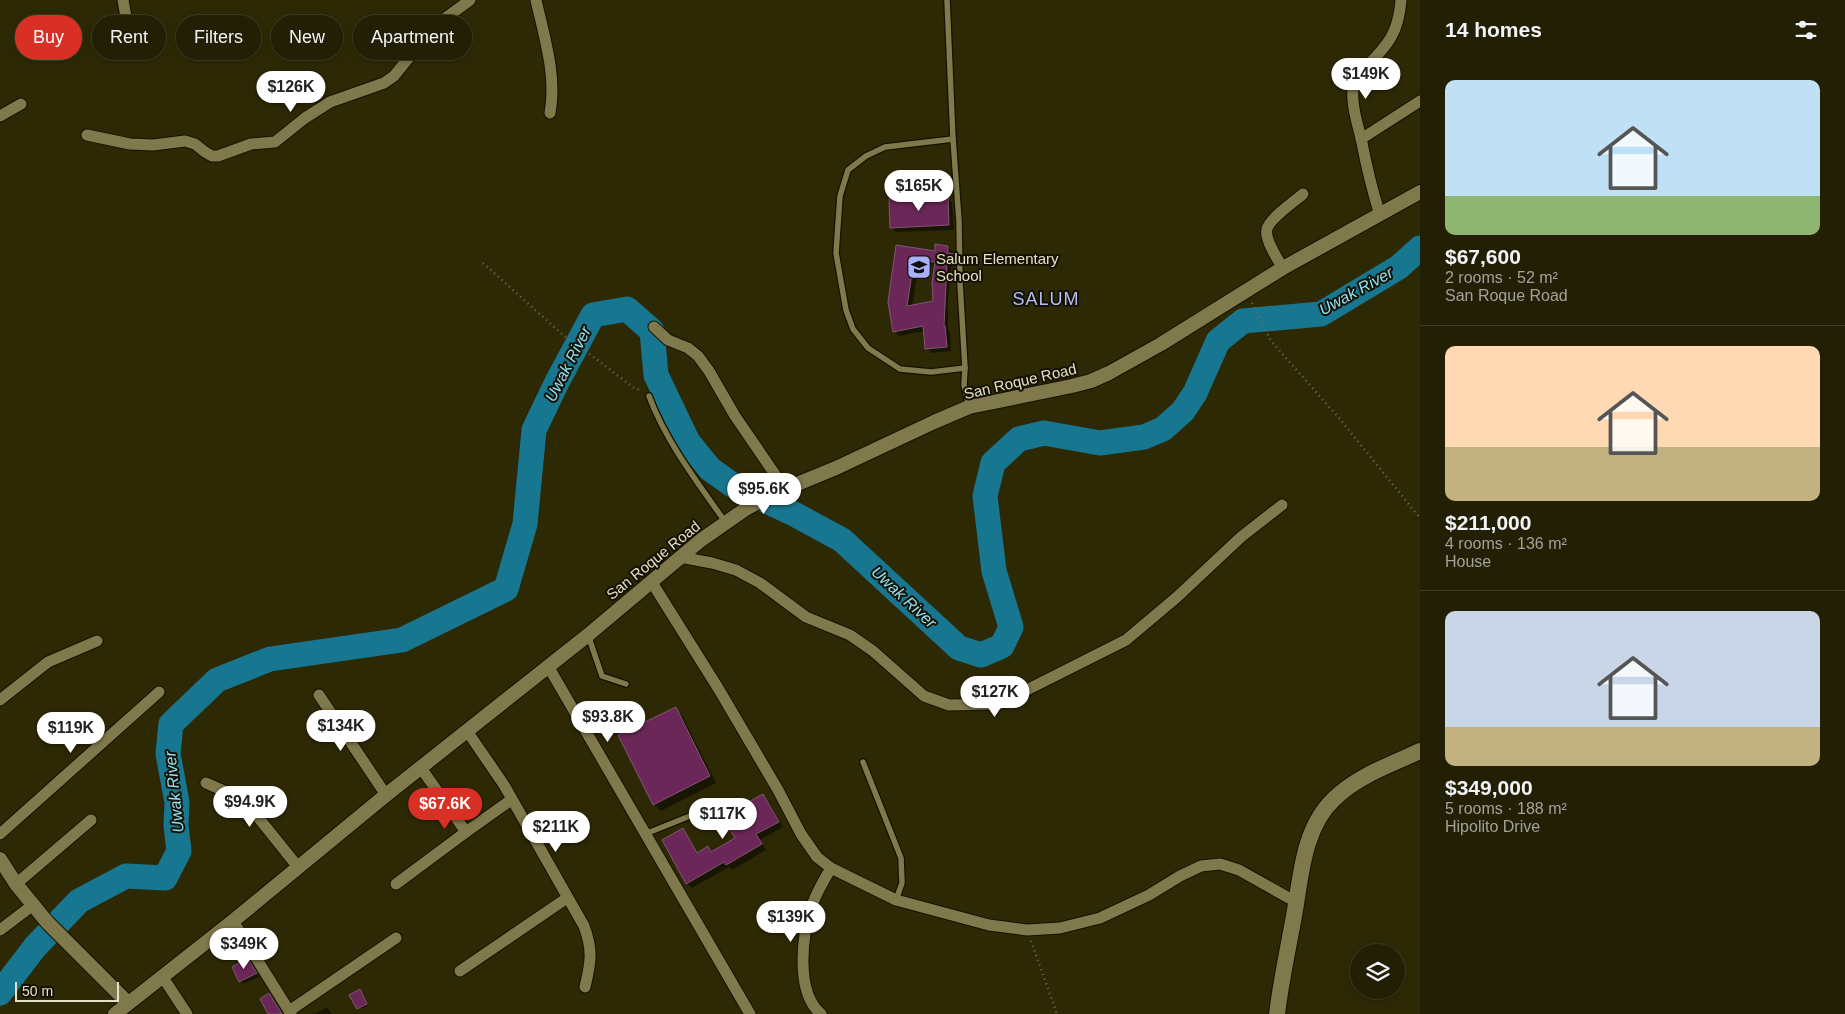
<!DOCTYPE html>
<html lang="en">
<head>
<meta charset="utf-8">
<style>
	body { margin:0; font-family:Helvetica,sans-serif; background:#2a270e; color:#f1f3f6; height:100vh; display:flex; flex-direction:column; font-size:19px; white-space:nowrap }
	* { box-sizing:border-box; margin:0 }
	p { font-size:16px; color:#a2a29a }
	.icon { flex:none; width:28px; height:28px; fill:none; stroke:currentColor; stroke-width:2; stroke-linecap:round; stroke-linejoin:round }
	.map { position:relative; flex:1; overflow:hidden }
	.panel { display:flex; flex-direction:column; background:#221f04; width:425px }
	.panel>* { flex:none }
	.guide { position:absolute; left:15px; top:15px; width:475px; height:45px; display:flex; gap:10px }
	.tools { position:absolute; left:1350px; top:944px; display:grid; gap:10px }
	.tools a { display:grid; place-items:center; width:55px; height:55px; border-radius:50%; background:#221f04; box-shadow:0 2px 8px #0003,0 0 0 1px #3f3d26; font-size:25px }
	.scale { position:absolute; left:15px; bottom:12px; width:104px; box-sizing:border-box; padding-left:5px; border:2px solid #e5e1c9; border-top:0; font-size:14px; line-height:18px; white-space:nowrap; color:#e5e1c9; -webkit-text-stroke:4px #141102; paint-order:stroke }
	.price { position:absolute; translate:-50% -42px; padding:0 11px; border-radius:18px; background:#fff; color:#222; font-size:16px; line-height:32px; filter:drop-shadow(0 1px 2px #0008) }
	.price::after { content:''; position:absolute; left:50%; top:30px; width:15px; height:11px; margin-left:-8px; background:inherit; clip-path:polygon(0 0,100% 0,50% 100%) }
	.price.selected { background:#d93025; color:#fff }
	ul { padding:0; list-style:none }
	li { display:grid; align-content:center; gap:10px; height:265px; padding:0 25px }
	li+li { border-top:1px solid #3f3d26 }
	li span { display:grid; place-items:center; height:155px; border-radius:10px; color:#555 }
	li>.icon { margin-inline-start:auto }
	span .icon { width:90px; height:90px; fill:#fffc; stroke-width:1 }
	li b { font-size:21px }
	h2 { display:flex; justify-content:space-between; align-items:center; height:60px; padding:0 25px; font-size:21px }
	.chip { padding:0 18px; border-radius:22px; background:#221f04; box-shadow:0 2px 8px #0003,0 0 0 1px #3f3d26; font-size:18px; line-height:45px }
	.chip.selected { background:#d93025; color:#fff }
	main { display:flex; flex:1; min-height:0 }
	.map>svg:first-child { display:block }
	.shadow { fill:#0007; fill-rule:evenodd }
	.lines { fill:none; stroke-linecap:round; stroke-linejoin:round }
	.river { stroke:#187790; stroke-width:25 }
	.building { fill:#6a2757; stroke:#7f5771; fill-rule:evenodd }
	.service-casing { stroke:#151100; stroke-width:8 }
	.minor-casing { stroke:#151100; stroke-width:13 }
	.tertiary-casing { stroke:#151100; stroke-width:16 }
	.secondary-casing { stroke:#151100; stroke-width:18 }
	.path { stroke:#726e4e; stroke-width:2.5; stroke-dasharray:1 4; stroke-linecap:butt }
	.service { stroke:#80794b; stroke-width:5.5 }
	.minor { stroke:#80794b; stroke-width:11 }
	.tertiary { stroke:#80794b; stroke-width:14 }
	.secondary { stroke:#80794b; stroke-width:16 }
	.labels { text-anchor:middle; dominant-baseline:central; stroke-width:4; stroke-linejoin:round; paint-order:stroke }
	.poi-label { font-size:15px; fill:#e5e1c9; stroke:#141102; text-anchor:start }
	.street-label { font-size:15px; fill:#e5e1c9; stroke:#141102 }
	.water-label { font-size:16px; font-style:italic; fill:#91e0fa; stroke:#141102 }
	.quarter-label { font-size:18px; letter-spacing:1px; fill:#b6bcf4; stroke:#141102 }
</style>
</head>
<body>
<main>
<div class="map">
<svg width="1420" height="1014" viewBox="0 0 1420 1014">
	<rect width="100%" height="100%" fill="#2e2905"/>
	<!-- shadow -->
	<g class="shadow">
		<path d="M947 198 952 203 954 230 896 232 891 227Z"/>
		<path d="M897 247 936 252 948 247 953 252V267H951L948 297V330L950 332 951 351 931 353 927 348 925 331 899 336 895 331ZM919 264 936 265 935 302 912 307Z"/>
		<path d="M675 708 682 715 716 783 661 811 654 804Z"/>
		<path d="M763 796 768 801 783 827 760 840 766 850 732 870 729 867 692 888 687 883 682 830 687 835 698 854 708 848 712 852 736 839Z"/>
		<path d="M247 960 259 977 243 984 240 981Z"/>
		<path d="M361 992 368 1006 359 1009 358 1008Z"/>
		<path d="M327 1007 332 1014H314Z"/>
	</g>
	<g class="lines">
		<!-- river -->
		<path class="river" d="M0 993 35 947 79 901 126 876 165 878 179 851 176 825 177 802 168 754 171 724 217 680 270 659 402 640 506 589 525 524 534 430 557 382 593 315 627 309 652 331 656 375 688 442 710 469 734 486 794 514 842 540 959 648 981 655 1002 646 1011 627 994 571 985 496 993 463 1019 439 1044 433 1100 443 1144 437 1163 429 1183 411 1195 393 1218 341 1243 321 1321 314 1399 267 1420 248"/>
	</g>
	<!-- building -->
	<g class="building">
		<path d="M948 197 949 225 890 228 889 199Z"/>
		<path d="M935 244 948 246V253L955 254V264L947 263 944 326H945L947 347 925 349 923 326 893 332 888 302 896 245 935 251ZM914 260 935 262 932 283 933 301 907 306Z"/>
		<path d="M676 707 710 776 653 805 618 735Z"/>
		<path d="M763 794 779 822 756 834 762 844 726 865 724 862 686 884 662 840 683 828 697 853 708 846 711 852 735 838 722 817Z"/>
		<path d="M247 958 257 973 239 982 232 967Z"/>
		<path d="M360 989 367 1004 357 1009 349 995Z"/>
		<path d="M269 993 282 1014H268L260 999Z"/>
	</g>
	<g class="lines">
		<!-- service casing -->
		<g class="service-casing">
			<g id="service">
				<path d="M947 0 953 139 959 221 960 283 965 368 964 385 969 407"/>
				<path d="M953 139 885 147 866 156 848 170 840 196 836 253 846 310 853 329 868 348 900 369 931 372 965 368"/>
				<path d="M649 396C666 442 698 483 726 523"/>
				<path d="M588 635 602 676 626 684"/>
				<path d="M863 762 901 858 902 883 896 900"/>
				<path d="M645 834 710 808"/>
			</g>
		</g>
		<!-- minor casing -->
		<g class="minor-casing">
			<g id="minor">
				<path d="M123 0 132 51"/>
				<path d="M536 0C544 36 557 76 550 113"/>
				<path d="M0 116 21 104"/>
				<path d="M87 135 130 144 153 145 185 141 195 144 205 152 212 156H218L251 144 275 142 305 118 330 102 384 83 394 76 419 45 447 17 470 0"/>
				<path d="M1361 139 1420 101"/>
				<path d="M1380 215C1372 190 1366 164 1361 138 1356 119 1350 100 1354 80 1380 51 1398 42 1401 0"/>
				<path d="M1283 268C1278 260 1264 239 1267 229 1269 219 1295 201 1303 194"/>
				<path d="M654 327 668 340 688 348 698 356 709 371 735 416 785 489"/>
				<path d="M680 557 712 563 736 570 760 583 806 617 850 635 873 651 924 696 949 705 999 704 1126 640 1177 597 1241 537 1282 505"/>
				<path d="M651 581 718 688 778 790 801 834 817 857 831 868 896 900 989 925 1027 930 1060 928 1100 918 1149 895 1180 876 1201 866 1220 864 1239 870 1296 902"/>
				<path d="M548 666 750 1014"/>
				<path d="M319 695 386 795"/>
				<path d="M0 700 48 662 97 641"/>
				<path d="M467 731 504 785 584 926C593 950 591 962 585 987"/>
				<path d="M421 768 466 832"/>
				<path d="M206 783 231 794 253 811 298 867"/>
				<path d="M0 834 159 692"/>
				<path d="M16 884 91 820"/>
				<path d="M396 884 466 832 511 800"/>
				<path d="M233 921 291 1014"/>
				<path d="M0 930 33 905"/>
				<path d="M460 971 567 898"/>
				<path d="M162 976 187 1014"/>
				<path d="M289 1011 396 938"/>
				<path d="M821 1014C795 992 802 935 812 906 816 893 824 880 831 868"/>
			</g>
		</g>
		<!-- tertiary casing -->
		<g class="tertiary-casing">
			<g id="tertiary">
				<path d="M0 859 16 884 47 922 128 1003"/>
				<path d="M115 1014 233 921 386 795 588 635 701 540 747 508 785 489 836 468 934 422 969 407 1072 386 1091 381 1109 373 1161 344 1283 268 1420 192"/>
			</g>
		</g>
		<!-- secondary casing -->
		<g class="secondary-casing">
			<path id="secondary" d="M1277 1014C1281 981 1288 949 1294 916 1301 877 1303 828 1334 799 1357 776 1390 765 1420 751"/>
		</g>
		<!-- path -->
		<g class="path">
			<path d="M483 263 563 335 591 355 634 388 641 390"/>
			<path d="M1252 303 1271 341 1339 418 1420 518"/>
			<path d="M1031 941 1057 1014"/>
		</g>
		<!-- service -->
		<use href="#service" class="service"/>
		<!-- minor -->
		<use href="#minor" class="minor"/>
		<!-- tertiary -->
		<use href="#tertiary" class="tertiary"/>
		<!-- secondary -->
		<use href="#secondary" class="secondary"/>
	</g>
	<!-- icons -->
	<defs>
		<g id="school-square" transform="scale(1.25)"><rect x="-9" y="-9" width="18" height="18" rx="4" fill="#aab0fb" stroke="#141102"/><path d="M0-5L7-2L0 1L-7-2ZM-4 1L0 2.5L4 1V4Q0 6-4 4Z" fill="#111"/></g>
	</defs>
	<g fill-rule="evenodd">
		<use href="#school-square" x="919" y="267"/>
	</g>
	<g class="labels">
		<!-- poi labels -->
		<g class="poi-label">
			<text x="936" y="258">Salum Elementary<tspan x="936" dy="17">School</tspan></text>
		</g>
		<!-- street labels -->
		<g class="street-label">
			<text transform="translate(1020 381) rotate(-13)">San Roque Road</text>
			<text transform="translate(653 560) rotate(-39)">San Roque Road</text>
		</g>
		<!-- water labels -->
		<g class="water-label">
			<text transform="translate(1356 291) rotate(-29)">Uwak River</text>
			<text transform="translate(568 364) rotate(-63)">Uwak River</text>
			<text transform="translate(904 597) rotate(43)">Uwak River</text>
			<text transform="translate(174 792) rotate(-96)">Uwak River</text>
		</g>
		<!-- quarter labels -->
		<g class="quarter-label">
			<text x="1046" y="299">SALUM</text>
		</g>
	</g>
</svg>
<div class="tools">
<a><svg class="icon" aria-label="layers" viewBox="0 0 24 24"><path d="M12 4l9 5-9 5-9-5zM3 14l9 5 9-5"/></svg></a>
</div>
<div class="scale">50 m</div>
<b class="price" style="left:1366px;top:100px">$149K</b>
<b class="price" style="left:291px;top:113px">$126K</b>
<b class="price" style="left:919px;top:212px">$165K</b>
<b class="price" style="left:764px;top:515px">$95.6K</b>
<b class="price" style="left:995px;top:718px">$127K</b>
<b class="price" style="left:608px;top:743px">$93.8K</b>
<b class="price" style="left:341px;top:752px">$134K</b>
<b class="price" style="left:71px;top:754px">$119K</b>
<b class="price" style="left:250px;top:828px">$94.9K</b>
<b class="price selected" style="left:445px;top:830px">$67.6K</b>
<b class="price" style="left:723px;top:840px">$117K</b>
<b class="price" style="left:556px;top:853px">$211K</b>
<b class="price" style="left:791px;top:943px">$139K</b>
<b class="price" style="left:244px;top:970px">$349K</b>
<div class="guide">
<a class="chip selected">Buy</a>
<a class="chip">Rent</a>
<a class="chip">Filters</a>
<a class="chip">New</a>
<a class="chip">Apartment</a>
</div>
</div>
<section class="panel">
<h2>14 homes<svg class="icon" aria-label="filters" viewBox="0 0 24 24"><path d="M4 7h16M4 17h16"/><circle cx="9" cy="7" r="2"/><circle cx="15" cy="17" r="2"/></svg></h2>
<ul>
<li><span style="background:linear-gradient(#bfe0f5 75%,#8fb573 0)"><svg class="icon" aria-label="home" viewBox="0 0 24 24"><path d="M3 11l9-7 9 7M6 9v11h12V9"/></svg></span><div><b>$67,600</b><p>2 rooms · 52 m²</p><p>San Roque Road</p></div></li>
<li><span style="background:linear-gradient(#ffd9b3 65%,#c2b280 0)"><svg class="icon" aria-label="home" viewBox="0 0 24 24"><path d="M3 11l9-7 9 7M6 9v11h12V9"/></svg></span><div><b>$211,000</b><p>4 rooms · 136 m²</p><p>House</p></div></li>
<li><span style="background:linear-gradient(#c9d6e8 75%,#c2b280 0)"><svg class="icon" aria-label="home" viewBox="0 0 24 24"><path d="M3 11l9-7 9 7M6 9v11h12V9"/></svg></span><div><b>$349,000</b><p>5 rooms · 188 m²</p><p>Hipolito Drive</p></div></li>
</ul>
</section>
</main>
</body>
</html>
